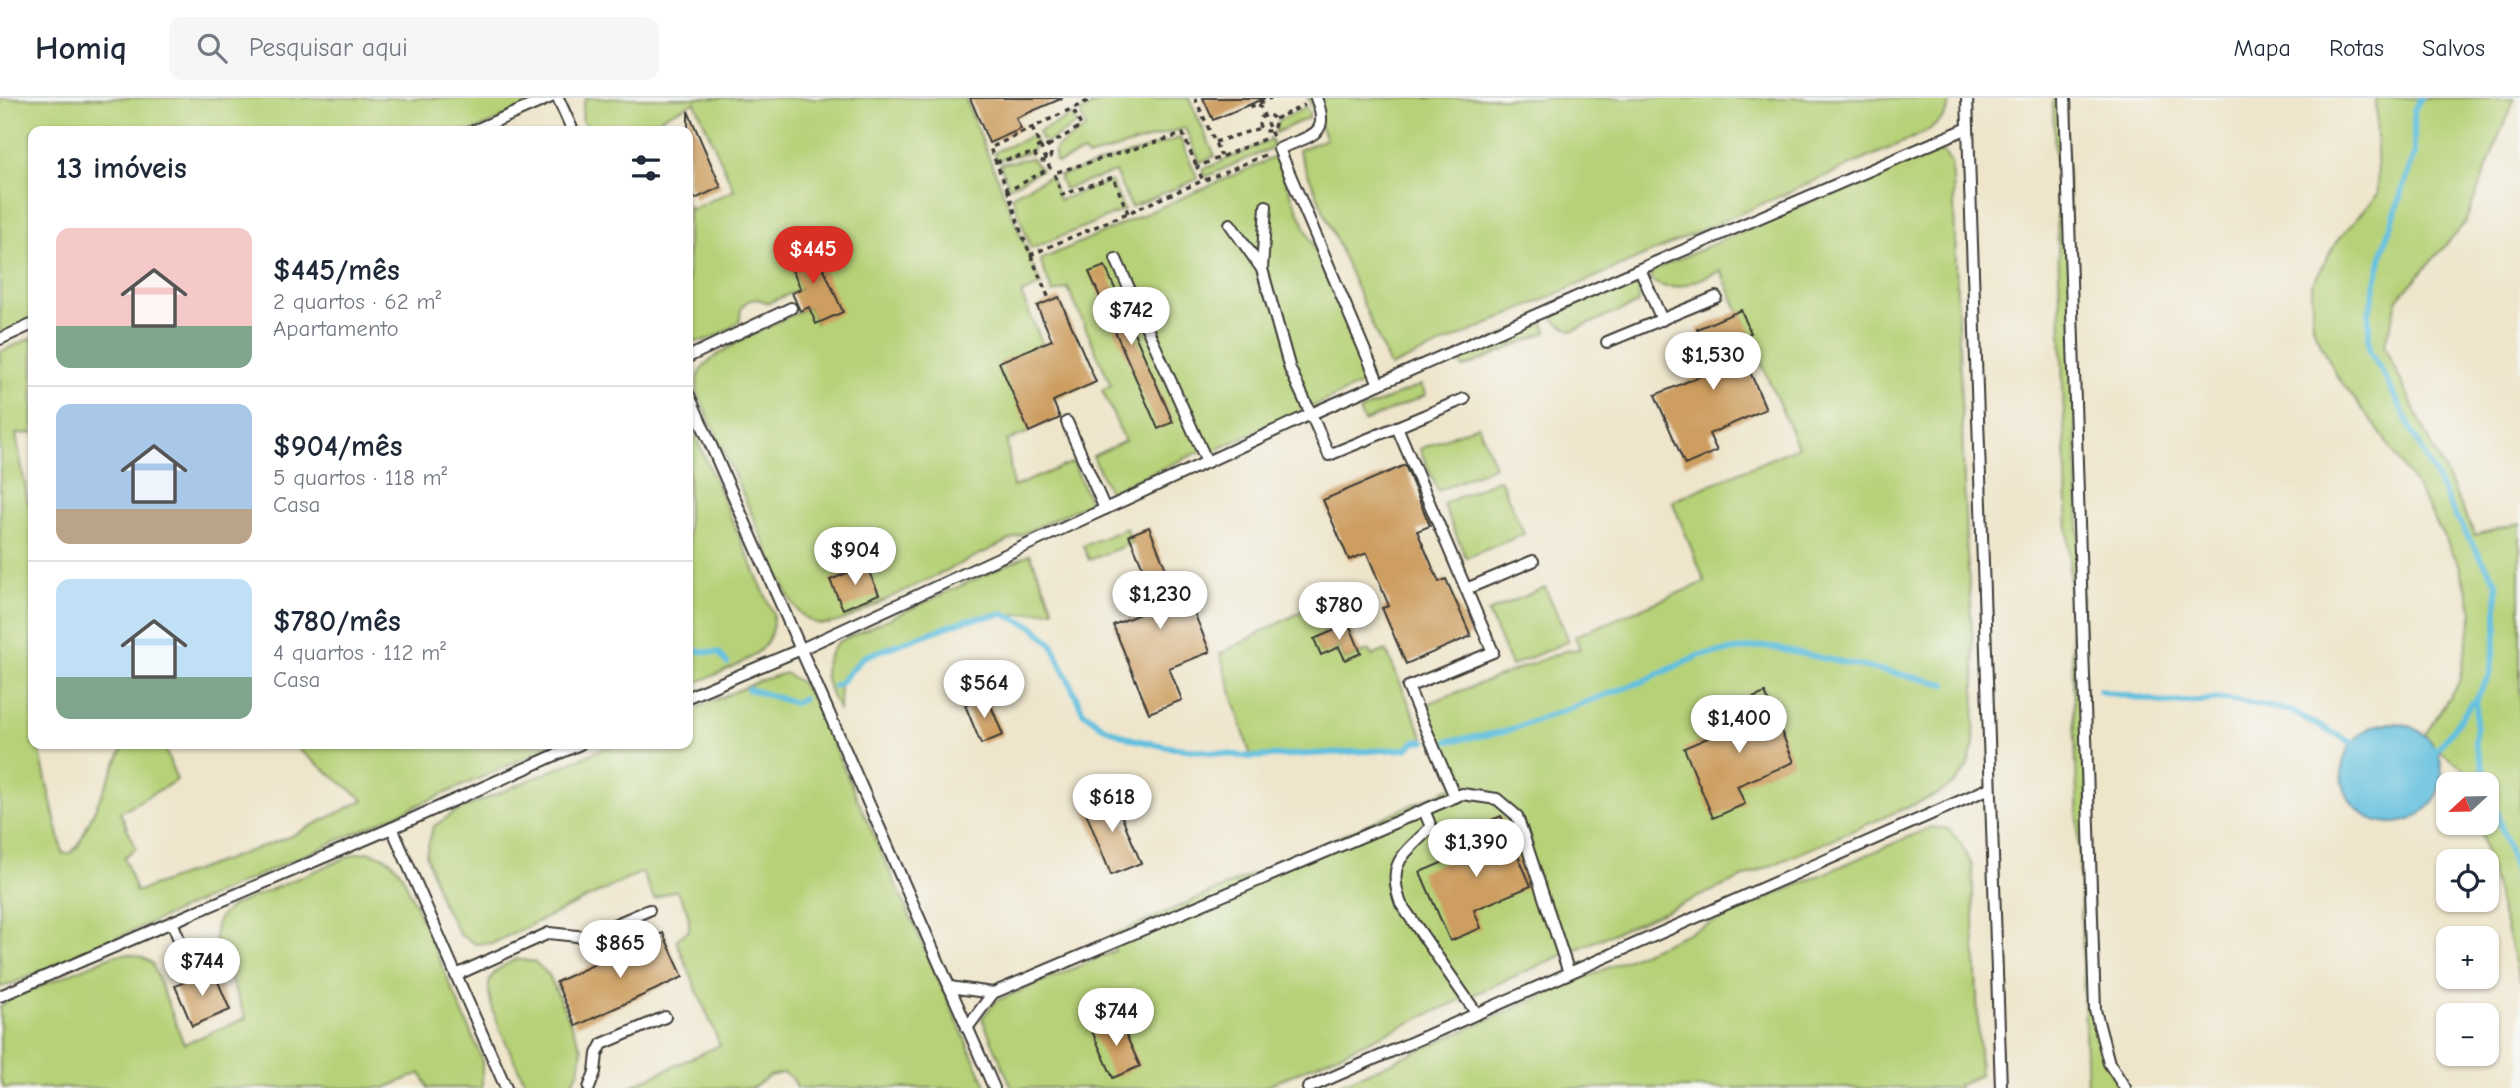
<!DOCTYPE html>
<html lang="pt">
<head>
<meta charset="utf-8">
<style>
	body { margin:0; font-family:"Comic Neue",sans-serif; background:#f6f6f7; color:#1f2937; height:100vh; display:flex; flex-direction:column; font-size:26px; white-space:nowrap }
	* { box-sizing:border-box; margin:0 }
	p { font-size:23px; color:#747a83 }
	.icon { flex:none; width:38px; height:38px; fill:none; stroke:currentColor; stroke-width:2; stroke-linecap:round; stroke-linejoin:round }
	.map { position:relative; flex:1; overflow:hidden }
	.panel { position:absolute; left:28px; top:28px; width:665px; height:623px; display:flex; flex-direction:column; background:#fff; border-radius:14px; box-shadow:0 2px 5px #0004 }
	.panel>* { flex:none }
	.needle { width:46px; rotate:248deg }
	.fabs { position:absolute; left:2436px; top:674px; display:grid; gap:14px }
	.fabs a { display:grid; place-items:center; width:63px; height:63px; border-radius:14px; background:#fff; box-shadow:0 2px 5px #0004; font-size:35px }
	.price { position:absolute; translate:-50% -60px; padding:0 16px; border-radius:24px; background:#fff; color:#222; font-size:23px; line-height:46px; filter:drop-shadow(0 2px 4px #0008) }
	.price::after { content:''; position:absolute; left:50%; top:42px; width:21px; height:16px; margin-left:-10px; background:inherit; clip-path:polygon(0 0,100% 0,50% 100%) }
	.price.selected { background:#d93025; color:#fff }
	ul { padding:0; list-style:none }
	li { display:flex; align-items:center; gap:21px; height:175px; padding:0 28px }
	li+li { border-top:2px solid #e0e1e3 }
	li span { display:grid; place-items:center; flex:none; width:196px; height:140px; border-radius:14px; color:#555 }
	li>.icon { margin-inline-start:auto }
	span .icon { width:84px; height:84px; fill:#fffc; stroke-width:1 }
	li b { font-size:30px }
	h2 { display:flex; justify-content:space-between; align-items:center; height:84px; padding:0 28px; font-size:30px }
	header { display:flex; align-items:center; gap:42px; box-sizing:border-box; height:98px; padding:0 35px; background:#fff; border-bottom:2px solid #e0e1e3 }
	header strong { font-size:33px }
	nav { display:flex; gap:38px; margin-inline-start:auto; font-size:24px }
	.search { width:490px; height:63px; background:#f6f6f7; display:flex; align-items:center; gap:18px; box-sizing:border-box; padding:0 24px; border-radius:14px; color:#747a83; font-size:26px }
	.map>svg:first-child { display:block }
	.green { fill:#b6d177; stroke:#69764a; stroke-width:2; fill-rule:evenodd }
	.water { fill:#60bfde; stroke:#3e6e7d; stroke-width:2 }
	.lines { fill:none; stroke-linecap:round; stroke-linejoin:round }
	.stream { stroke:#60bfde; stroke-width:6 }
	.building { fill:#cd9e61 }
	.service-casing { stroke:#3c3a36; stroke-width:14 }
	.path { stroke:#3c3a36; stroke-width:3.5; stroke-dasharray:5 5; stroke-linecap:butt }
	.service { stroke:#fff; stroke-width:10 }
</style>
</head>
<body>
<header>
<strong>Homiq</strong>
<div class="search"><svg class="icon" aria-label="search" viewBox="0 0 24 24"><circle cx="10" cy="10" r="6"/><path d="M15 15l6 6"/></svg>Pesquisar aqui</div>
<nav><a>Mapa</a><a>Rotas</a><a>Salvos</a></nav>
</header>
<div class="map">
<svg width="2520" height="990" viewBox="0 0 2520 990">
	<rect width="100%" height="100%" fill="#f6f6f2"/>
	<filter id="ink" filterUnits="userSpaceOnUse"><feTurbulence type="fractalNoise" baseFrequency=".0143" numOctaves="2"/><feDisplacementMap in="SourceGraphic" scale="14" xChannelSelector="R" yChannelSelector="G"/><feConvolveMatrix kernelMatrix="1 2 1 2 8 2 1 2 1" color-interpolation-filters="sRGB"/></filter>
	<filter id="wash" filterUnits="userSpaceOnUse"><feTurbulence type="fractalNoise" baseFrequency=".00686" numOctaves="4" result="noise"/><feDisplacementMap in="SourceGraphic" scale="28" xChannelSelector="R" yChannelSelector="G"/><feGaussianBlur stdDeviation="1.57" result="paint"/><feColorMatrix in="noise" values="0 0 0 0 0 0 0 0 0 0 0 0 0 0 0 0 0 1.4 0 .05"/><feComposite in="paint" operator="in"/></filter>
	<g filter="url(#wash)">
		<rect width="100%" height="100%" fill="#eee5cb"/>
		<!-- green -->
		<g class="green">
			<path d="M0 0H549L473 33H33V226L0 241Z"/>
			<path d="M586 0H965L1041 187 1021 196 1047 256 1029 334 1007 343 1013 389 1073 364 1090 405C1021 435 954 470 885 502 867 510 845 525 825 526 807 527 797 513 789 499L698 296C697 288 696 281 700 274 710 254 778 224 800 213L809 209 816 226 813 147 786 159 801 191 768 205C751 196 739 204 740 223 725 235 707 246 688 243V107L690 112 734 92 695 4 662 19 647 33H591L582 23 583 8Z"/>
			<path d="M1107 0H1189L1215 58 1200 64 1185 30 1088 59 1084 54 1058 65 1055 63V51L1086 30 1080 14Z"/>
			<path d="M1308 0H1950C1949 18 1938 26 1924 35L1390 269 1298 52 1326 41Z"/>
			<path d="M2053 0H2065L2095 912 2109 965 2125 990H2087Z"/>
			<path d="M2376 0H2514L2465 125 2398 201 2384 248 2475 437 2520 425V884L2478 725 2487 724V686H2468L2464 670 2437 652 2425 637 2459 584 2473 513 2459 466 2416 388 2377 330 2337 278 2312 228V187L2336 144 2378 96Z"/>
			<path d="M1306 9 1310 19 1275 35 1278 23Z"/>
			<path d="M1073 17 1077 26 1048 44 1042 42 1038 34Z"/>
			<path d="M1032 38 1036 45 1032 54 997 62 994 54Z"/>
			<path d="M1180 40 1198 81 1131 109 1115 74 1064 91 1059 78Z"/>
			<path d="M1271 42 1274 49 1205 79 1202 72Z"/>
			<path d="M1926 53 1944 55 1951 65 1953 80 1966 441 1975 581 1974 646 1967 669 1957 683 1938 696 1565 856 1262 990H1012L982 920 996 903 1115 853 1109 839 1455 688 1425 618 1427 608 1432 604 1565 553 1580 551 1575 538 1705 484 1672 403 1798 349 1721 173C1698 180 1674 199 1652 183L1651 176 1656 171Z"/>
			<path d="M1275 59 1371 282 1209 355 1206 351 1109 394 1093 358 1125 343 1102 292 1111 287 1068 190 1053 195 1040 162Z"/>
			<path d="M1031 60 1041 72 1009 89 1000 66Z"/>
			<path d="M1050 78 1059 102 1111 83 1124 112 1031 151 1012 97Z"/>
			<path d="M1630 184 1638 188 1639 205 1572 233 1556 224 1552 217Z"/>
			<path d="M1541 221 1547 234 1463 270 1458 257Z"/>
			<path d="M33 239V335L16 336 28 405H33V646H38L63 756 70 755 78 748 125 646H338L350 650 378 646H557L12 886 0 889V254ZM164 648 295 649 364 702 291 738 136 794 124 759 136 750 120 714 177 682Z"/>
			<path d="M1421 287 1426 297 1364 324 1359 313Z"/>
			<path d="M688 321 773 515C773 524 773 533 768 542 757 564 710 578 688 588Z"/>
			<path d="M1478 327 1495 368 1438 393 1420 351Z"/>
			<path d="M1500 381 1524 436 1466 460 1443 406Z"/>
			<path d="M1126 430 1132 445 1089 462 1083 448Z"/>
			<path d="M1030 456 1054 512 966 522 863 559 840 585 839 614C827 583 815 572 838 544Z"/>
			<path d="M1545 489 1569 543 1511 568 1488 514Z"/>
			<path d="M1314 507 1326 536 1314 541 1321 556 1339 549 1345 562 1369 552 1372 558 1386 552 1425 643H1415L1407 651 1251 659 1220 556Z"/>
			<path d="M785 575 800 584 814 604 987 990H797L793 981 784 975 769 978 752 990H627L720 947 676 842 689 832C690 815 685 805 675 792L654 801 642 774 493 845 476 846 460 837 441 803 426 756 433 729 455 714 614 646H688V614L759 583Z"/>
			<path d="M1931 729 1948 731 1960 744 1972 767 1980 977 1958 987 1959 990H1332Z"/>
			<path d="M368 754C385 757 392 762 402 776L476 946 482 963V990H428L421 975 385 990H4L0 980V909L8 902 114 857C130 855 139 856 152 865L184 946 246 920 216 845C213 827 217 819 232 808L355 756Z"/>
			<path d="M516 861 535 864 549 877 582 951 579 973 571 986 565 990H535L524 982C514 961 482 902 490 882 495 871 505 867 516 861Z"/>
		</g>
		<!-- water -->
		<circle class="water" cx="2392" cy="675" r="50"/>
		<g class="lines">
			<!-- stream -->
			<g class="stream">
				<path d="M2421 0 2414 12V56L2383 153 2369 215V252L2384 277 2456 419 2497 485V530L2490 577 2477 599 2475 645 2520 788"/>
				<path d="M688 552 719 555 727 565"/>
				<path d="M834 588 840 585 863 559 966 522 1004 516 1034 529 1052 546 1083 614 1103 629 1132 641 1168 649 1251 659 1407 651 1415 643H1425"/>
				<path d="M748 591 795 605 803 601"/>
				<path d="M2100 593 2167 605 2227 601 2291 613 2352 645H2358"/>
				<path d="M1448 643 1504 634 1644 583 1700 557 1765 548 1946 586"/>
				<path d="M2431 651 2437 652 2475 601"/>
			</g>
		</g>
		<g id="blocks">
			<!-- building -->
			<g class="building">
				<path d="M970 0H1063L1016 20 1021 31 989 45Z"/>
				<path d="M1203 0H1265L1213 22Z"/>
				<path d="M688 13 721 89 695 101 688 85Z"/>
				<path d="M813 147 843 214 816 226 809 209 800 213 792 195 801 191 786 159Z"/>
				<path d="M1105 168 1173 324 1158 331 1089 174Z"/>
				<path d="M1059 199 1096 284 1053 303 1060 320 1029 334 999 264 1052 242 1037 208Z"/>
				<path d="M1741 212 1751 235 1736 241 1766 311 1709 336 1717 353 1685 367 1655 297 1715 272 1697 231Z"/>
				<path d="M1405 367 1430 428 1417 433 1439 484 1446 481 1471 538 1406 566 1382 510 1389 508 1367 455 1349 462 1323 402Z"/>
				<path d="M1149 429 1172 486 1181 482 1210 554 1169 570 1182 602 1149 615 1113 527 1159 508 1129 437Z"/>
				<path d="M866 467 879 496 843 511 830 482Z"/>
				<path d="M1349 526 1361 555 1345 562 1339 549 1321 557 1314 541Z"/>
				<path d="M1765 595 1794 664 1737 688 1745 706 1713 720 1684 650 1743 625 1735 607Z"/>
				<path d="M987 598 1003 637 981 646 965 607Z"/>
				<path d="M1112 695 1141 765 1111 777 1083 707Z"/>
				<path d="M1501 718 1531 788 1474 812 1481 830 1450 843 1420 774 1479 749 1471 731Z"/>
				<path d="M663 835 683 879 576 928 556 884Z"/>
				<path d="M213 872 230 912 192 928 175 888Z"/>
				<path d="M1118 919 1140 968 1113 980 1091 931Z"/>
			</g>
		</g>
	</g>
	<g filter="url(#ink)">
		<use href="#blocks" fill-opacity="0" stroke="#3c3a36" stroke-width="2"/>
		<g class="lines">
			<!-- service casing -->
			<g class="service-casing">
				<g id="service">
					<path d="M558 0 573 33"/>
					<path d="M1316 0C1332 39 1309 37 1279 51L1379 286"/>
					<path d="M1967 0 2001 990"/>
					<path d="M2065 0 2095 912 2109 965 2125 990"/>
					<path d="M473 33 549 0"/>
					<path d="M1230 126 1262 171"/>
					<path d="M1116 161 1207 364"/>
					<path d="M1662 222 1640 171 1968 30"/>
					<path d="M0 241 33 226"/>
					<path d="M1607 244 1716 199"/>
					<path d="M688 259 791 210"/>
					<path d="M688 295 994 990"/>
					<path d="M1464 301 1397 329 1466 491 1533 463"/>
					<path d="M1067 324 1105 411"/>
					<path d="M1397 329 1329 357 1311 316 1640 171"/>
					<path d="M688 599 799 552 1311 316 1290 271 1262 171 1266 108"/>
					<path d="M1455 699 1408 589 1493 554 1466 491"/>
					<path d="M1424 712 1431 729C1403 758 1386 764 1401 806L1477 916"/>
					<path d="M392 730 456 877 549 835 586 839 649 812"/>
					<path d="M172 824 392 730 580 646"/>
					<path d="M456 877 506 990"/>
					<path d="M949 889 993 895"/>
					<path d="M0 898 172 824 189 866"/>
					<path d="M967 930 993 895 1462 696 1497 701 1517 718 1569 875"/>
					<path d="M589 990 595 974 597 956 602 946 665 919"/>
					<path d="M1308 990 1990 690"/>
				</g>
			</g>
			<!-- path -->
			<g class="path">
				<path d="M1195 0 1221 58"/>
				<path d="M1259 6 1273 39"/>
				<path d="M1250 9 1271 0"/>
				<circle cx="1267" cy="25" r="8"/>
				<path d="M1275 21 1305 7"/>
				<path d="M1032 30 1050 70 1008 93 1021 134 1050 203"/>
				<path d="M1215 44 1260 30"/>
				<circle cx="1043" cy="55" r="8"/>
				<path d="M1048 48 1081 28 1073 11"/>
				<path d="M1265 57 1203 83 1197 69 1269 39"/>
				<path d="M996 64 1034 55"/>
				<path d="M1008 93 990 50 1094 0"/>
				<path d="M1128 115 1113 79 1062 97 1054 75 1183 36 1197 69"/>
				<path d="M1030 157 1202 83"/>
			</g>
			<!-- service -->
			<use href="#service" class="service"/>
		</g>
	</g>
</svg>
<div class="fabs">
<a><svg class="needle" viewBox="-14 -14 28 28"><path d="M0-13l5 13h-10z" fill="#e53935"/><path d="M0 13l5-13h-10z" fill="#747a83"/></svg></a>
<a><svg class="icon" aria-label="locate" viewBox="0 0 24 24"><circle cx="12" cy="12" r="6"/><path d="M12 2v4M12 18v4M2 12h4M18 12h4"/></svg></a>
<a>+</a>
<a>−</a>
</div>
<b class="price selected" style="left:813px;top:188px">$445</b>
<b class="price" style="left:1131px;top:249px">$742</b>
<b class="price" style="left:1713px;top:294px">$1,530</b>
<b class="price" style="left:855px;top:489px">$904</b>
<b class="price" style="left:1160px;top:533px">$1,230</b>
<b class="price" style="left:1339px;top:544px">$780</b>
<b class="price" style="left:984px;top:622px">$564</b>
<b class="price" style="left:1739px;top:657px">$1,400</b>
<b class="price" style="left:1112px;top:736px">$618</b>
<b class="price" style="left:1476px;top:781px">$1,390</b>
<b class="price" style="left:620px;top:882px">$865</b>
<b class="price" style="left:202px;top:900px">$744</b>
<b class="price" style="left:1116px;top:950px">$744</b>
<section class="panel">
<h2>13 imóveis<svg class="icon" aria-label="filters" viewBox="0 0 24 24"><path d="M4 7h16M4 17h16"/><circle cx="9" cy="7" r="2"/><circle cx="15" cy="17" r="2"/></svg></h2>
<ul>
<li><span style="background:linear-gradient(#f6c9c9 70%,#7fa58c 0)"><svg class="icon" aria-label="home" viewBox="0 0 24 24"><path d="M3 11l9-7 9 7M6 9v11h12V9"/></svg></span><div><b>$445/mês</b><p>2 quartos · 62 m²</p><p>Apartamento</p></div></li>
<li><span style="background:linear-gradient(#a9c7e8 75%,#b9a48a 0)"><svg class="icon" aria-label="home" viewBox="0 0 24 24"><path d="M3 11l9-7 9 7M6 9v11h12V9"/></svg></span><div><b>$904/mês</b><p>5 quartos · 118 m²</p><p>Casa</p></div></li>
<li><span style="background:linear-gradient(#bfe0f5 70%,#7fa58c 0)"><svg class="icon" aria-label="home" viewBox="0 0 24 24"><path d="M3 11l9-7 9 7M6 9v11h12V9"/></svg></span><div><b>$780/mês</b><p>4 quartos · 112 m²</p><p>Casa</p></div></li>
</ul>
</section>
</div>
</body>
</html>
